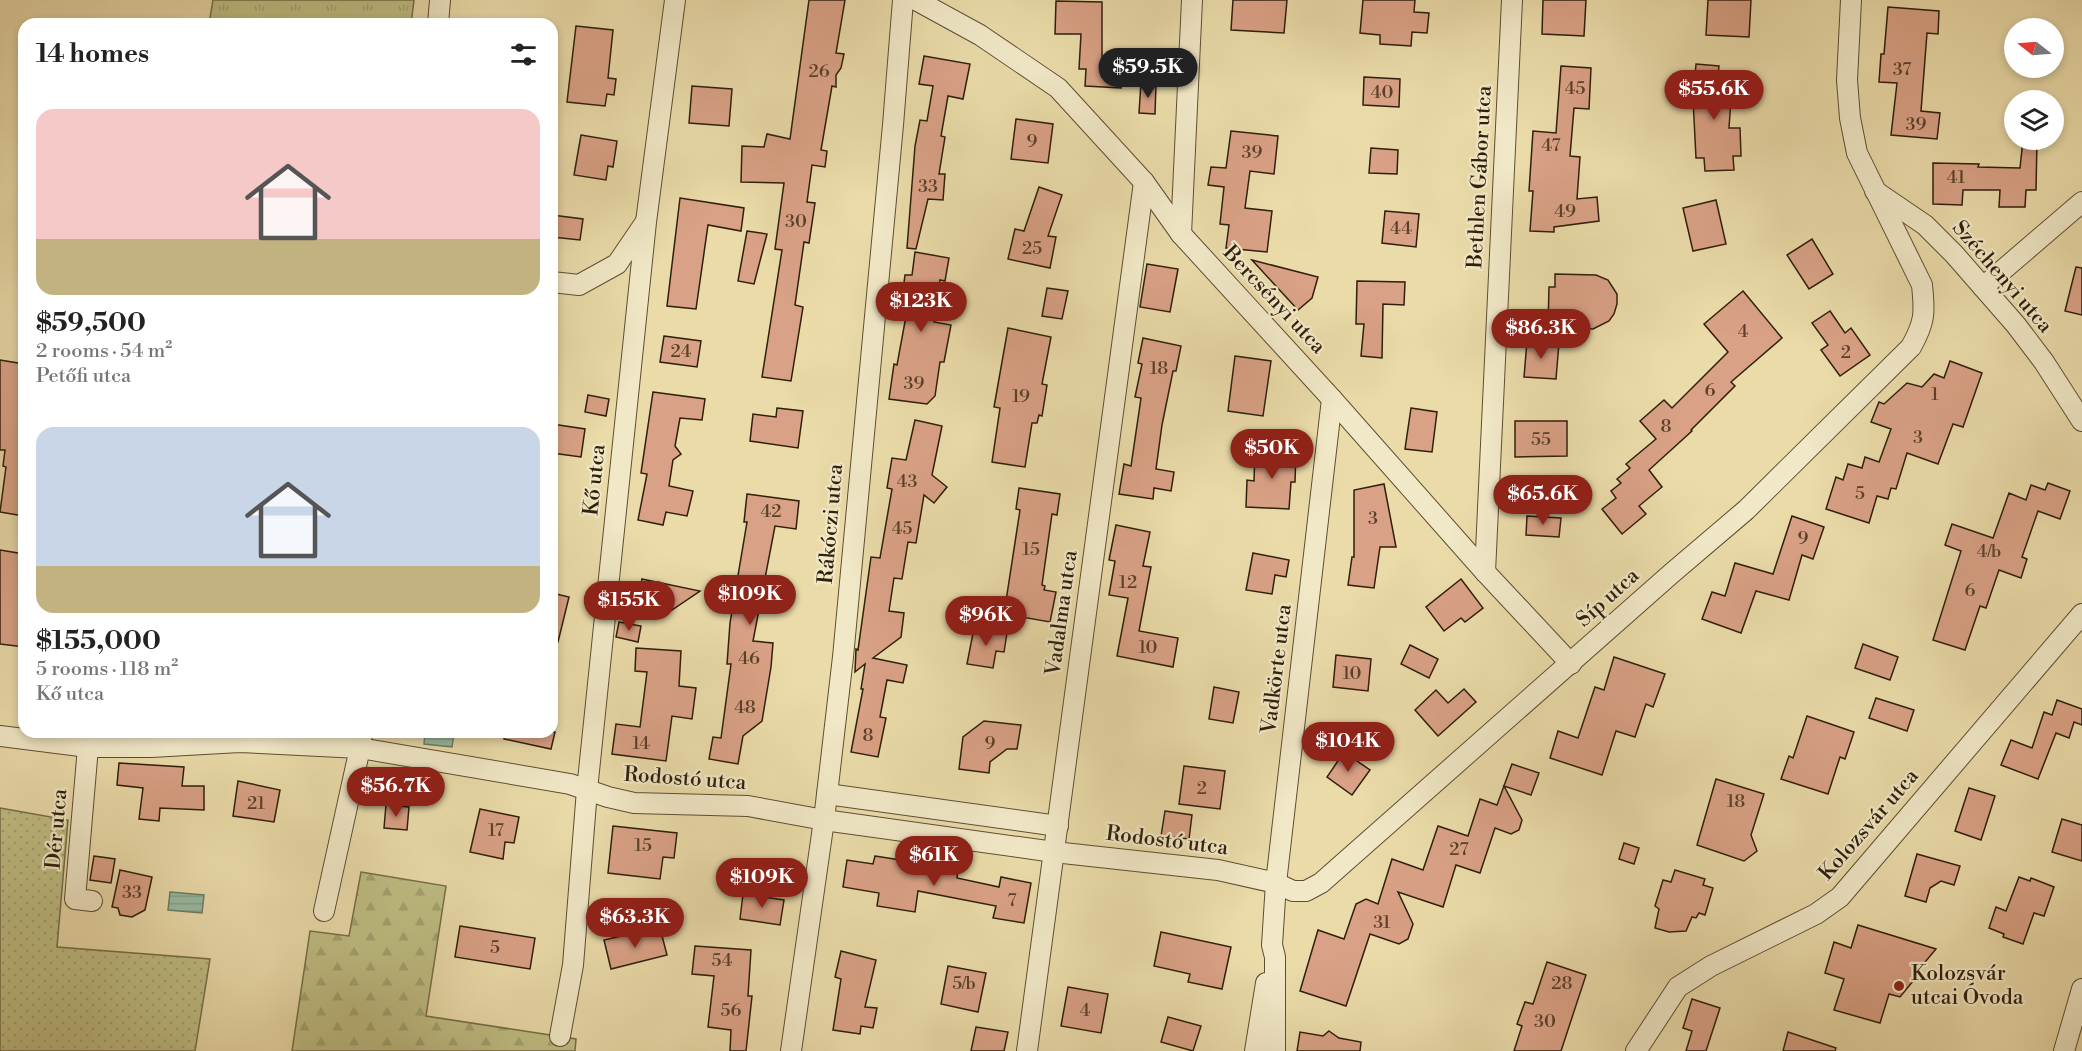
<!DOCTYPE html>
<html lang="en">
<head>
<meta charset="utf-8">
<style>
	body { margin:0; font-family:"Libre Bodoni",serif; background:#f2f2f2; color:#222; height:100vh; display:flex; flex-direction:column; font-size:22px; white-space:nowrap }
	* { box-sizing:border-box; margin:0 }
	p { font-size:20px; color:#767676 }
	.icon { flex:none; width:33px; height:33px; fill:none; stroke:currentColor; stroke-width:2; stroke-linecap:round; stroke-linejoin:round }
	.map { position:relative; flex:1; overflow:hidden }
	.details { position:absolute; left:18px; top:18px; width:540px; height:720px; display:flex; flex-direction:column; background:#fff; border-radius:18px; box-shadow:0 3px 9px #0003 }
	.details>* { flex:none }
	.needle { width:39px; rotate:287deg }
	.fabs { position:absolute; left:2004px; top:18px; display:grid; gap:12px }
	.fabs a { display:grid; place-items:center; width:60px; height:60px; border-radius:50%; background:#fff; box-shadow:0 3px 9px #0003; font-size:30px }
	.price { position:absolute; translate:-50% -51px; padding:0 14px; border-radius:21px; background:#8f2418; color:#fff; font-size:20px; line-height:39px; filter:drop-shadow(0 2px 3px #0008) }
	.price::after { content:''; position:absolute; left:50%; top:36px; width:18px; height:14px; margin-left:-9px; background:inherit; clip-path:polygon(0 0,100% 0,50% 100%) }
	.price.current { background:#222; color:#fff }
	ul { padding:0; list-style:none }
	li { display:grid; align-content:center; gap:12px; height:318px; padding:0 18px }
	li span { display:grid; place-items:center; height:186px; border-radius:18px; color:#555 }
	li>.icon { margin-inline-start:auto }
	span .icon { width:108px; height:108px; fill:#fffc; stroke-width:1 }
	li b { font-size:26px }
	h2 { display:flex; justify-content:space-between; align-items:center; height:72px; padding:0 18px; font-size:26px }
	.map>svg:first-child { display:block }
	.grass { fill:url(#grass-tufts); stroke:#776e47; stroke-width:1.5 }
	.forest { fill:url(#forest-firs); stroke:#776e47; stroke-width:1.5 }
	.park { fill:url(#park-dots); stroke:#776e47; stroke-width:1.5 }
	.water { fill:url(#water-rules); stroke:#6e7d67; stroke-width:1.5 }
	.building { fill:#d9a185; stroke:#2f1f0b; stroke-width:1.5 }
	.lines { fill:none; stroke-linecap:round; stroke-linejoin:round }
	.minor-casing { stroke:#5e4e32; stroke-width:22 }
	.minor { stroke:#f1e8c7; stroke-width:20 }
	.poi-dot { fill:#8f2418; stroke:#f1e8c7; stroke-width:2 }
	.labels { text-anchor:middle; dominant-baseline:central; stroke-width:4.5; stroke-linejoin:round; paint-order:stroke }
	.number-label { font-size:18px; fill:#5a402a }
	.street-label { font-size:21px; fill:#2f1f0b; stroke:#f1e8c7 }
	.poi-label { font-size:21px; fill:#2f1f0b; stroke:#f1e8c7; text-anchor:start }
</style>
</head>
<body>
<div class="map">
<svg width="2082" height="1051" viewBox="0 0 2082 1051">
	<defs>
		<pattern id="grass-tufts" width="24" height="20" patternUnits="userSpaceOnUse" patternTransform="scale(1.5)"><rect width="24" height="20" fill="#bfbe83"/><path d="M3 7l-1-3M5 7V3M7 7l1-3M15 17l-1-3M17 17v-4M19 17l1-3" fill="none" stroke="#a4a370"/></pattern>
		<pattern id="forest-firs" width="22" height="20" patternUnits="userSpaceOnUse" patternTransform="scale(1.5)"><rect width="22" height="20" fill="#bfbe83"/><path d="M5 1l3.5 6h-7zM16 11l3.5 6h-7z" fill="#a4a370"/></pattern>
		<pattern id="park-dots" width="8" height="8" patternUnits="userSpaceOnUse" patternTransform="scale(1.5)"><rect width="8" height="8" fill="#bfbe83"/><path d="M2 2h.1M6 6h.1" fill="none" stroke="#a4a370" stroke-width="1.8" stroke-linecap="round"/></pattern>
		<pattern id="water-rules" width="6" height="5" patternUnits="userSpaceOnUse" patternTransform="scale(1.5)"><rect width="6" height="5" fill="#98bca4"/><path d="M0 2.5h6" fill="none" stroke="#83a18c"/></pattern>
	</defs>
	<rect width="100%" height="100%" fill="#eadba9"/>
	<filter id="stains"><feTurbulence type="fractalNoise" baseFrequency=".00333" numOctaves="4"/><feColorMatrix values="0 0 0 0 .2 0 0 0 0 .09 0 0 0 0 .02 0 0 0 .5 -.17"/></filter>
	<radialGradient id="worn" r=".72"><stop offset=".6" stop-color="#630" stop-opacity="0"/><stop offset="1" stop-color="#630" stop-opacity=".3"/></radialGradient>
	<!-- grass -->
	<path class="grass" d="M213 0H414L411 24H209Z"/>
	<!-- forest -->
	<path class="forest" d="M361 872 446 886 426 1016 576 1039 575 1051H292L310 931 349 936Z"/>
	<!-- park -->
	<path class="park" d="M0 808 68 820 57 947 210 959 195 1051H0Z"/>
	<!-- water -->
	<g class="water">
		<path d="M425 732 454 733 452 747 424 744Z"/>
		<path d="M170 892 204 895 202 913 168 910Z"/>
	</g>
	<!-- building -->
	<g class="building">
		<path d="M809 0H845L836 53 844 54 841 68 836 75V87L832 86 821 150 827 151 825 167 812 165 807 202 815 203 809 243 804 242 795 305 803 307 791 381 762 377 782 250 775 249 784 183 741 182 742 146 764 147 767 134 790 139Z"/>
		<path d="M1233 0H1287L1284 33 1231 30Z"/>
		<path d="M1363 0H1415L1414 12 1429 13 1427 33 1412 32 1411 46 1380 44V35L1360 33Z"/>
		<path d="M1543 0H1586L1584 36 1542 34Z"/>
		<path d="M1708 0H1751L1749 37 1706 35Z"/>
		<path d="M1056 1 1102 2V59L1123 61 1121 88 1085 86 1086 69H1079L1081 34H1055Z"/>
		<path d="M1888 7 1939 11 1938 34 1927 33 1921 111 1940 113 1937 139 1891 135 1897 83 1879 82 1881 54H1884Z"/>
		<path d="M576 26 613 30 608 78 616 79 614 95 607 94 605 106 567 102Z"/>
		<path d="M924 56 970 64 963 99 948 96 941 136 945 137 939 174H945L943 200 928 199 916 249 907 248 915 146 920 120 927 121 933 86 919 84Z"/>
		<path d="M1696 64 1719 66 1717 84 1732 85 1729 128H1740L1741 156H1733L1734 170 1705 171 1704 158H1696L1693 99Z"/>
		<path d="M1561 66 1591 68 1589 109 1574 108 1570 156 1580 157 1577 199 1597 197 1599 221 1554 227V232L1530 231 1533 191H1529L1533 131 1556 133Z"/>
		<path d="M1364 77 1400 79 1399 107 1363 105Z"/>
		<path d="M1141 83 1156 84 1155 114 1139 113Z"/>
		<path d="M692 86 732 89 729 126 689 123Z"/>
		<path d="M1016 119 1053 124 1048 163 1011 159Z"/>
		<path d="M1231 131 1278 136 1274 174 1250 171 1245 208 1272 211 1267 252 1226 248 1229 225 1220 224 1224 187 1208 185 1211 167 1226 168Z"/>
		<path d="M581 135 617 141 613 167 608 166 606 180 574 175Z"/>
		<path d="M2023 140H2037L2036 190H2026L2025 207H1999L2000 190H1963L1962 205 1933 204V163L1979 164 1978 167 2020 168Z"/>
		<path d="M1371 148 1398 150 1397 174 1369 173Z"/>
		<path d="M1039 187 1062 195 1048 236 1056 237 1050 268 1008 259 1015 229 1024 231Z"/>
		<path d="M680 198 744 208 741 231 708 225 696 309 667 306Z"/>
		<path d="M1716 200 1726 244 1693 251 1683 208Z"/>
		<path d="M1385 211 1419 214 1416 247 1382 243Z"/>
		<path d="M552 215 583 219 580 240 552 237Z"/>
		<path d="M747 231 767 234 754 284 738 281Z"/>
		<path d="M1812 239 1833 274 1809 289 1787 255Z"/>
		<path d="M915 252 949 258 945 281 940 280 934 322 951 325 944 362H940L935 396 927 404 889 399 894 364 897 365 909 300 902 298 905 275H912Z"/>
		<path d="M1252 260 1318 277 1312 298 1298 310Z"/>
		<path d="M1147 264 1178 269 1170 312 1140 307Z"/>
		<path d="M2076 267 2082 268V315L2065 311Z"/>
		<path d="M1555 274 1596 275 1608 280 1617 294V304L1614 314 1609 321 1593 329 1548 326 1549 287H1555Z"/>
		<path d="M1357 281 1405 282 1404 305 1383 304 1382 358 1361 356 1364 324H1356Z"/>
		<path d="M1047 288 1068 291 1062 319 1042 316Z"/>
		<path d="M1743 291 1782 338 1731 382 1735 386 1691 430 1692 431 1649 470 1662 487 1639 506 1646 514 1622 534 1602 509 1616 498 1611 491 1621 483 1617 479 1630 468 1626 464 1656 439 1640 421 1664 400 1672 408 1728 352 1704 324Z"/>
		<path d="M1830 311 1845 333 1851 328 1870 355 1840 376 1821 350 1828 345 1812 323Z"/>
		<path d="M1008 328 1051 337 1042 384 1047 385 1042 416 1039 415 1037 423H1032L1025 467 992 462 1000 408 994 407Z"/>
		<path d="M664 336 701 341 697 367 660 362Z"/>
		<path d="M1143 338 1181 346 1176 371H1173L1162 425 1156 469 1174 472 1171 491 1154 488 1153 499 1119 494 1124 464 1131 466 1141 398 1135 397 1142 364 1138 363Z"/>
		<path d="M1527 341 1559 343 1556 379 1524 377Z"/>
		<path d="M1235 356 1271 361 1263 416 1228 411Z"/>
		<path d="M0 360 24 364V516L0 512 6 467 3 466 5 450H0Z"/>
		<path d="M1950 361 1982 373 1963 427 1953 424 1938 464 1907 453 1896 489 1891 488 1888 499 1877 496 1869 523 1826 509 1836 477 1843 480 1848 464 1862 468 1865 457 1879 462 1891 429 1871 422 1879 402 1884 404 1907 383 1922 387 1934 374 1944 378Z"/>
		<path d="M653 392 705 399 702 420 680 418 675 446 681 454 673 460 669 486 693 491 687 516 666 512 663 525 638 520 647 474 641 473Z"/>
		<path d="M588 395 609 399 606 416 585 412Z"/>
		<path d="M777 408 803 411 798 448 750 441 753 414 776 417Z"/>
		<path d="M1411 408 1437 412 1432 452 1405 449Z"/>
		<path d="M915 420 942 426 932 475 947 487 934 503 924 495 916 543 908 542 902 579 894 578 889 611 904 613 901 637 873 658 907 665 903 683 887 680 880 717 886 718 878 757 851 752 863 689H861L865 664 855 672 856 649 858 650 871 557 880 558 892 489 887 488 892 458 906 460Z"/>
		<path d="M1515 421H1567V456L1515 457Z"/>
		<path d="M552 424 585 429 581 457 552 453Z"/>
		<path d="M1255 450 1296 452 1295 482H1291L1289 509 1246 507 1247 480 1254 481Z"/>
		<path d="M2048 483 2070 491 2060 519 2038 511 2022 557 2027 559 2021 578 1999 570 1986 608 1980 606 1965 650 1933 640 1961 551 1945 545 1952 524 1993 538 2009 493 2026 500 2031 485 2045 490Z"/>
		<path d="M1384 484 1396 547H1380L1374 588 1348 585 1352 557H1354V490Z"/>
		<path d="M1019 488 1060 494 1057 515 1052 514 1042 585 1045 586 1044 590 1056 592 1050 622 1004 614 1020 510 1016 509Z"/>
		<path d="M747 494 799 501 796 529 775 526 753 641 773 643 771 667 762 721 743 736 738 764 709 759 713 737 721 738 731 664H727L730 623 747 522H744Z"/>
		<path d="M1527 516 1561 518 1559 537 1526 535Z"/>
		<path d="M1792 516 1824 527 1813 559 1802 555 1789 600 1756 591 1741 633 1702 619 1712 592 1725 596 1735 563 1773 574Z"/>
		<path d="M1116 525 1150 532 1143 566 1151 567 1139 631 1178 638 1173 667 1117 656 1128 598 1109 595 1115 561 1109 560Z"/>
		<path d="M0 550 24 554V647L0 644Z"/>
		<path d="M1253 553 1289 560 1286 577 1275 575 1272 594 1246 590Z"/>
		<path d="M642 579 700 591 669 612 637 605Z"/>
		<path d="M1461 579 1483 608 1465 622 1461 618 1444 631 1426 607Z"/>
		<path d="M552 593 569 597 558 642 552 641Z"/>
		<path d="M619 622 641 626 638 642 616 637Z"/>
		<path d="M974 628 1007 633 1004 652 996 651 993 668 967 664Z"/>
		<path d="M1863 644 1898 657 1890 680 1855 668Z"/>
		<path d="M1410 645 1438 659 1429 678 1401 664Z"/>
		<path d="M636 648 681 651 679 686 696 688 692 719 672 716 666 761 612 754 616 724 640 727 647 672 635 671Z"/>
		<path d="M1336 655 1371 659 1368 691 1333 687Z"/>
		<path d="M1614 657 1665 674 1653 707 1646 704 1635 737 1616 731 1602 775 1550 758 1558 731 1578 738 1595 687 1604 690Z"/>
		<path d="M1214 687 1239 692 1233 723 1209 719Z"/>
		<path d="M1464 689 1476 702 1438 736 1415 710 1436 690 1448 703Z"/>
		<path d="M1876 698 1914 710 1907 731 1869 718Z"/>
		<path d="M2057 700 2082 709V725L2074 722 2069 738 2056 733 2038 779 2001 765 2011 740 2032 748 2044 712 2052 715Z"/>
		<path d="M1807 716 1854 732 1845 759 1840 757 1828 794 1781 779 1789 756 1793 758Z"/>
		<path d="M984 721 1021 725 1017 749H1007L990 762 989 773 959 769 963 737Z"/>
		<path d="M504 732H555L551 749 504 739Z"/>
		<path d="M1344 752 1370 770 1352 795 1327 777Z"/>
		<path d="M119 763 184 767 182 786H204V810L160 808 159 821 139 819 143 788 117 785Z"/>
		<path d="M1512 764 1539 773 1531 795 1504 786 1522 820 1519 830 1511 834 1495 828 1480 873 1456 865 1443 907 1398 892 1413 924 1408 939 1399 944 1370 934 1346 1006 1300 991 1318 930 1344 939 1356 904 1366 899 1378 904 1392 859 1423 870 1438 826 1468 836 1480 799 1497 805Z"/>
		<path d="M1184 766 1225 771 1220 809 1179 804Z"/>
		<path d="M1716 779 1764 794 1751 835 1757 851 1744 861 1697 845Z"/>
		<path d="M238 781 280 790 274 822 233 816Z"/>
		<path d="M1969 788 1995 796 1981 840 1955 831Z"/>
		<path d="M386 805 409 807 407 830 384 828Z"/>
		<path d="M480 809 519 817 514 843 505 842 503 859 470 852Z"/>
		<path d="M1165 811 1192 815 1189 839 1161 836Z"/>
		<path d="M2062 819 2082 825V861L2052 852Z"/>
		<path d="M613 826 677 833 674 858 663 857 660 879 608 873Z"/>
		<path d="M1624 843 1639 848 1634 864 1619 859Z"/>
		<path d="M1917 854 1960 866 1954 885 1941 881 1930 888 1926 902 1905 896Z"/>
		<path d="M94 856 115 859 111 883 90 880Z"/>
		<path d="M875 856 958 869 957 878 999 887 1001 877 1031 883 1024 923 993 918 996 906 918 891 915 912 877 906 879 893 843 887 847 860 873 864Z"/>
		<path d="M120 870 152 877 145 910 132 917 120 915 118 908 112 907Z"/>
		<path d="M1675 870 1705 879 1703 885 1713 888 1705 915 1699 913 1696 918 1692 917 1686 931 1669 932 1655 928 1659 909 1655 906 1663 880 1671 882Z"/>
		<path d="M2019 877 2030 881 2031 878 2054 887 2044 916 2034 913 2023 944 2003 937 2004 934 1989 928 1996 907 2006 911Z"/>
		<path d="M743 894 784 900 780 925 740 919Z"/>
		<path d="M1858 925 1936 949 1915 974 1918 975 1900 997 1889 994 1880 1023 1834 1010 1844 979 1825 973 1834 942 1851 948Z"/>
		<path d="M460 926 535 938 530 969 455 957Z"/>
		<path d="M647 930 648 935 661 932 667 955 611 969 604 940Z"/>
		<path d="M1161 932 1231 947 1222 989 1188 982 1190 974 1154 966Z"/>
		<path d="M695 946 751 950 748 996H752L746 1051H730L731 1030 708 1027 714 976 692 974Z"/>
		<path d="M841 951 876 960 865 1007 877 1008 873 1028 861 1026 860 1034 833 1030 841 979 835 977Z"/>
		<path d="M1547 962 1586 975 1561 1051H1514L1522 1026 1517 1024 1525 1002 1533 1004Z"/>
		<path d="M948 966 986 973 978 1012 941 1004Z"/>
		<path d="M1068 987 1108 994 1101 1033 1061 1026Z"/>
		<path d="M1692 999 1720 1008 1706 1051H1686L1692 1031 1683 1028Z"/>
		<path d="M1168 1017 1201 1026 1193 1051 1161 1042Z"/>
		<path d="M976 1027 1008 1032 1004 1051H971Z"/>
		<path d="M1329 1031 1339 1038 1361 1042 1360 1051H1297L1300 1032 1323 1036Z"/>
		<path d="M1788 1032 1836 1048 1835 1051H1783Z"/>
	</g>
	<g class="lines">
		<!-- minor casing -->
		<g class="minor-casing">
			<g id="minor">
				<path d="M916 0 980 35 1058 88 1144 182 1181 234 1332 399 1485 572 1571 664"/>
				<path d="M438 24 440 0"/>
				<path d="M1875 191 1925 225 1954 254 2016 325 2044 362 2082 421"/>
				<path d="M1181 234 1192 0"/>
				<path d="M552 282 579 285 617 264 645 223"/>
				<path d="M1983 287 2082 202"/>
				<path d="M1485 572 1512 0"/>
				<path d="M0 736 88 747H151L240 742 360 748 570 784 608 797 634 803 748 806 824 820 1054 852 1218 870 1276 883 1293 891H1306L1321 883 1672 573 1746 510 1911 347C1925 322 1925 313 1922 285L1857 153 1850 118 1847 80 1851 0"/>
				<path d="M88 747 75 899 92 901"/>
				<path d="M827 794 1058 826"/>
				<path d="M324 911 360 748 362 732"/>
				<path d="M560 1036 573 965 587 790 646 222 675 0"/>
				<path d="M791 1051 824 820 843 657 893 125 903 0"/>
				<path d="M1027 1051 1144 182"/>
				<path d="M1255 1051 1266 983"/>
				<path d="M1275 1051V957L1272 945 1276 883 1332 399"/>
				<path d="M1636 1051 1678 987 1711 966 1816 914 1840 897 2082 614"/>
				<path d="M2064 1051 2082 989"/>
			</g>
		</g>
		<!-- minor -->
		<use href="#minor" class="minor"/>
	</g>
	<!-- markers -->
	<circle class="poi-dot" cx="1899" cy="986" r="6"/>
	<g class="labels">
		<!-- number labels -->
		<g class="number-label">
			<text x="1902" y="69">37</text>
			<text x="819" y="71">26</text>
			<text x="1575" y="88">45</text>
			<text x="1382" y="92">40</text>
			<text x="1916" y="124">39</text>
			<text x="1032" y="141">9</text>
			<text x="1551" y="145">47</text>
			<text x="1252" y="152">39</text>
			<text x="1956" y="177">41</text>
			<text x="928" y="186">33</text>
			<text x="1565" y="211">49</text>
			<text x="796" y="221">30</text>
			<text x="1401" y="228">44</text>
			<text x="1032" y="248">25</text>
			<text x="1743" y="331">4</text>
			<text x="681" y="351">24</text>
			<text x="1846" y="352">2</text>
			<text x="1159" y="368">18</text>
			<text x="914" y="383">39</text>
			<text x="1710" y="390">6</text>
			<text x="1935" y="394">1</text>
			<text x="1021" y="396">19</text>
			<text x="1666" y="426">8</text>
			<text x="1918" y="437">3</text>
			<text x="1541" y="439">55</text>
			<text x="907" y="481">43</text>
			<text x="1860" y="493">5</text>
			<text x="771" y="511">42</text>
			<text x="1373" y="518">3</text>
			<text x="902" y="528">45</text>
			<text x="1803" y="538">9</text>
			<text x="1031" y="549">15</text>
			<text x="1989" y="551">4/b</text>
			<text x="1128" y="582">12</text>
			<text x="1970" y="590">6</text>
			<text x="1148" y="647">10</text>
			<text x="749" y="658">46</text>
			<text x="1352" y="673">10</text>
			<text x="745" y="707">48</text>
			<text x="868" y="735">8</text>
			<text x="641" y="743">14</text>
			<text x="990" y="743">9</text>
			<text x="1202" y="788">2</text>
			<text x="1736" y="801">18</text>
			<text x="256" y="803">21</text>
			<text x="496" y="830">17</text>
			<text x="643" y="845">15</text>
			<text x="1459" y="849">27</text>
			<text x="132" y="892">33</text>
			<text x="1012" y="900">7</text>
			<text x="1382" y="922">31</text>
			<text x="495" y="947">5</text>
			<text x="722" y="960">54</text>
			<text x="964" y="983">5/b</text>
			<text x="1562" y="983">28</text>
			<text x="731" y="1010">56</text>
			<text x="1085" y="1010">4</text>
			<text x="1545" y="1021">30</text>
		</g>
		<!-- street labels -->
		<g class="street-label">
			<text transform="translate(1480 177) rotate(-87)">Bethlen Gábor utca</text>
			<text transform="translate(2002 277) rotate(49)">Széchenyi utca</text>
			<text transform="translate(1274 300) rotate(47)">Bercsényi utca</text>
			<text transform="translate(595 480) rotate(-84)">Kő utca</text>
			<text transform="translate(831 524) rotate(-85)">Rákóczi utca</text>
			<text transform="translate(1608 598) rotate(-42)">Síp utca</text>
			<text transform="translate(1062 613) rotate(-82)">Vadalma utca</text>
			<text transform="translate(1277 669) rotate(-83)">Vadkörte utca</text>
			<text transform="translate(685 779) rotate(4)">Rodostó utca</text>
			<text transform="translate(1869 825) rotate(-49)">Kolozsvár utca</text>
			<text transform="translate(57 829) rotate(-85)">Dér utca</text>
			<text transform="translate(1167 841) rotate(7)">Rodostó utca</text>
		</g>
		<!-- poi labels -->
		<g class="poi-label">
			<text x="1911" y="974">Kolozsvár<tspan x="1911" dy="24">utcai Óvoda</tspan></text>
		</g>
	</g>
	<rect width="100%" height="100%" filter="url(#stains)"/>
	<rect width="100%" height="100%" fill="url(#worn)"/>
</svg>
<div class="fabs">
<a><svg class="needle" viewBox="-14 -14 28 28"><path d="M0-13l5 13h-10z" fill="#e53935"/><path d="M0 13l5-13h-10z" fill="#767676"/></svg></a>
<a><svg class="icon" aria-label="layers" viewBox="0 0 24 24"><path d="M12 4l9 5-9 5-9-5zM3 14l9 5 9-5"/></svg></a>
</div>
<b class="price current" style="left:1148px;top:99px">$59.5K</b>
<b class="price" style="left:1714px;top:121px">$55.6K</b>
<b class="price" style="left:921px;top:333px">$123K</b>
<b class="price" style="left:1541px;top:360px">$86.3K</b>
<b class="price" style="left:1272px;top:480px">$50K</b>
<b class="price" style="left:1543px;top:526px">$65.6K</b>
<b class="price" style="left:750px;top:626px">$109K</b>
<b class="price" style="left:629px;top:632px">$155K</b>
<b class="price" style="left:986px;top:647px">$96K</b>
<b class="price" style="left:1348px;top:773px">$104K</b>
<b class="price" style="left:396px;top:818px">$56.7K</b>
<b class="price" style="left:934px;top:887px">$61K</b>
<b class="price" style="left:762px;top:909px">$109K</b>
<b class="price" style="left:635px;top:949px">$63.3K</b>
<section class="details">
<h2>14 homes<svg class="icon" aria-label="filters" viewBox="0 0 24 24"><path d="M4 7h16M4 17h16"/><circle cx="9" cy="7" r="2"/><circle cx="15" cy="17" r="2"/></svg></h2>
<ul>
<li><span style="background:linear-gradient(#f6c9c9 70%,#c2b280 0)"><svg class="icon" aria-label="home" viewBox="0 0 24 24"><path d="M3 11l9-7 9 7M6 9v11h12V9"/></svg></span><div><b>$59,500</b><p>2 rooms · 54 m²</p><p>Petőfi utca</p></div></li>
<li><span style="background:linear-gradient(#c9d6e8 75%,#c2b280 0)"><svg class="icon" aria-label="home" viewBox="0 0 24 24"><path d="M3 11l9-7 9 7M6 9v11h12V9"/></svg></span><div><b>$155,000</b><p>5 rooms · 118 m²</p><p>Kő utca</p></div></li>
</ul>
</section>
</div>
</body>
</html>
